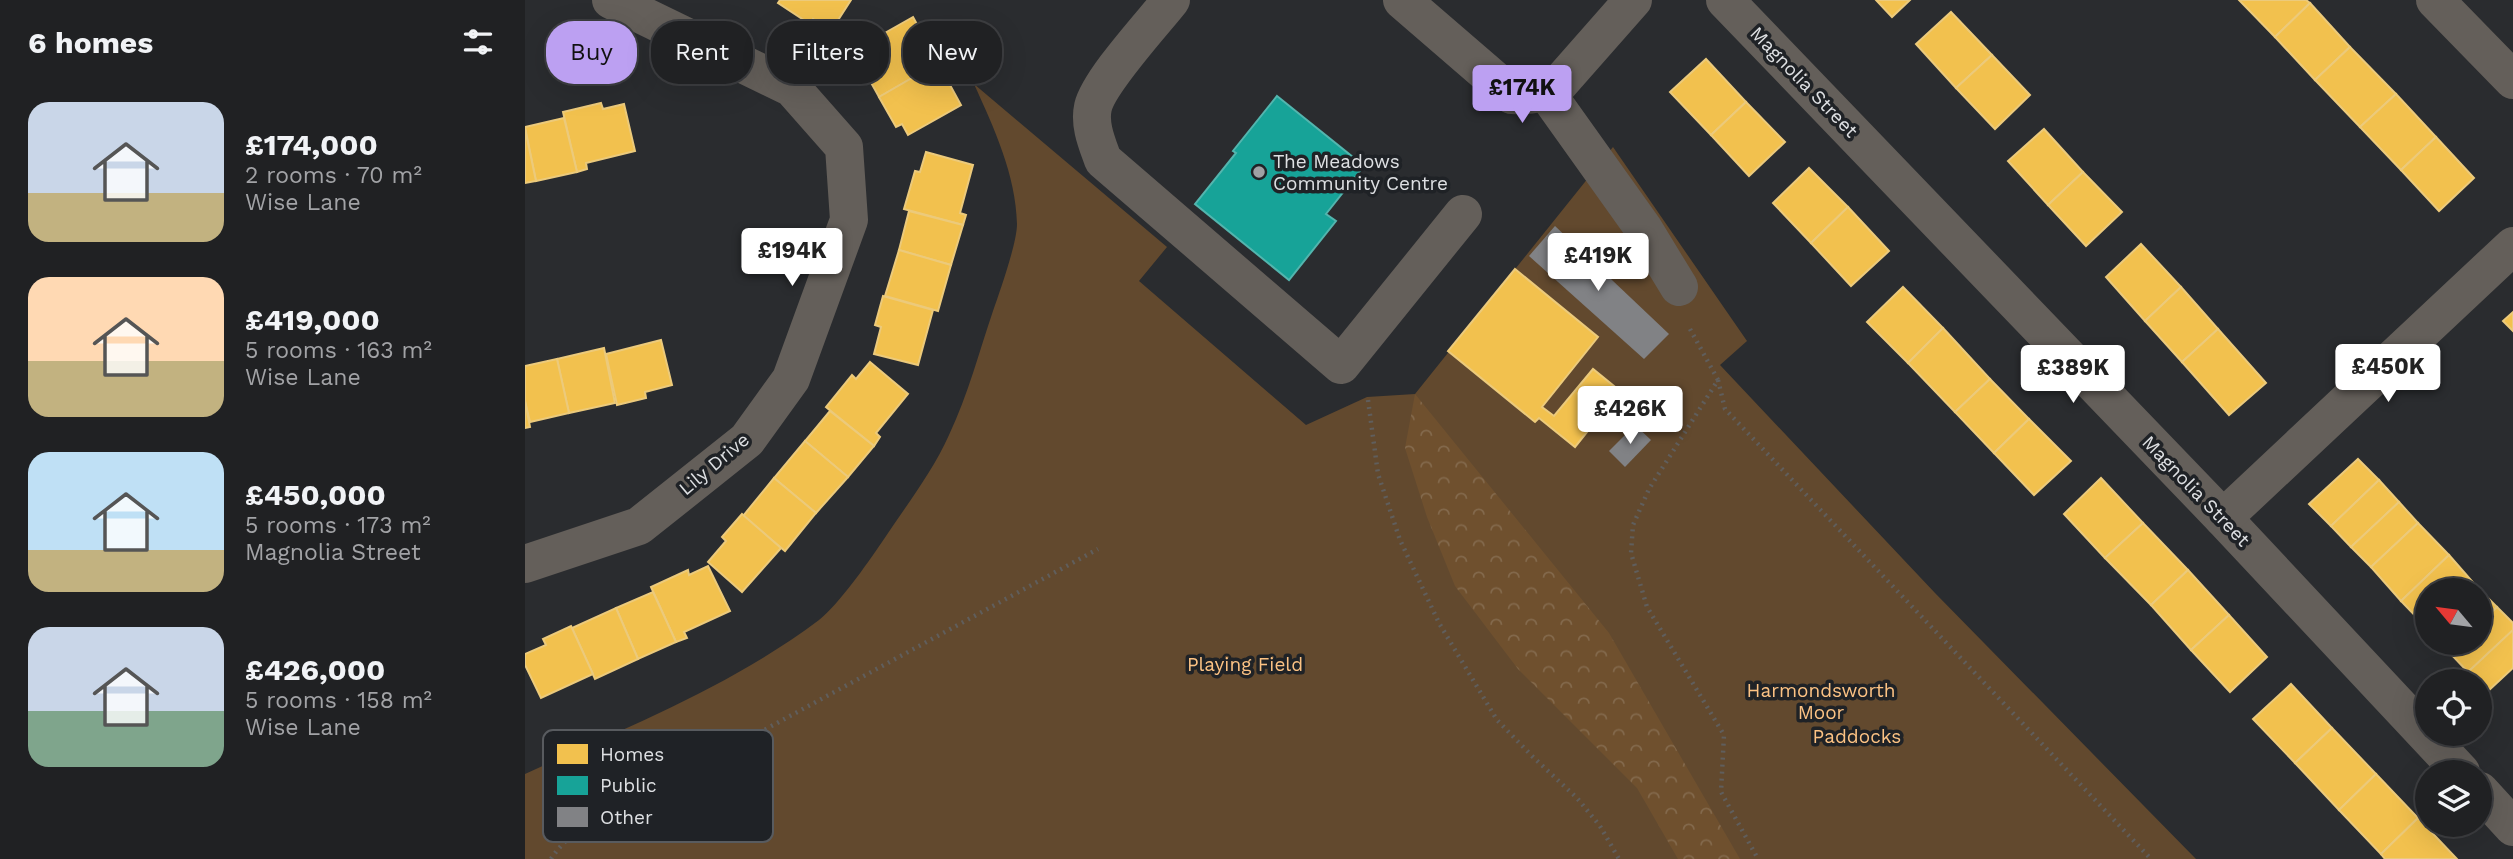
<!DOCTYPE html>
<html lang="en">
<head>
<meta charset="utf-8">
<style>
	body { margin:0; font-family:"Work Sans",sans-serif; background:#28292b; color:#f1f3f6; height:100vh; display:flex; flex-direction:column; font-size:26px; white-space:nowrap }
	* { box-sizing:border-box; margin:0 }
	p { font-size:23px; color:#a2a3a6 }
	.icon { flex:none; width:38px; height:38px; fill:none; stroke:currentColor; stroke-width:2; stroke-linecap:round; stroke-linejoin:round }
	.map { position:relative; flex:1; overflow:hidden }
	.panel { display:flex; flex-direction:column; background:#202123; width:525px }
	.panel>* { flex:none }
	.guide { position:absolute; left:21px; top:21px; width:665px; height:63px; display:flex; gap:14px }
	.needle { width:46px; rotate:299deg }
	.tools { position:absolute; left:1890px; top:578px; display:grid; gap:14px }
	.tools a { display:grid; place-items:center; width:77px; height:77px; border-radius:50%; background:#202123; box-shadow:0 7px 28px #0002,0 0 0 2px #3d3e41; font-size:35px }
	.price { position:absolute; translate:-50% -60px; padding:0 16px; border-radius:7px; background:#fff; color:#222; font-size:23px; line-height:46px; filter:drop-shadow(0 2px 4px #0008) }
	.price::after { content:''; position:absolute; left:50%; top:42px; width:21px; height:16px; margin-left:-10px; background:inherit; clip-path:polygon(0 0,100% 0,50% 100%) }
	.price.selected { background:#bca0f2; color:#111 }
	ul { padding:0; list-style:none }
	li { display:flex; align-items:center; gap:21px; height:175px; padding:0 28px }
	li span { display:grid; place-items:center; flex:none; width:196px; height:140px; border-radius:21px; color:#555 }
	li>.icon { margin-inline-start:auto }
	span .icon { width:84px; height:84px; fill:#fffc; stroke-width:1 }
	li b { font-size:30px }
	h2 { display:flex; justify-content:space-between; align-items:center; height:84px; padding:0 28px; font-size:30px }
	.tag { padding:0 24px; border-radius:28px; background:#202123; box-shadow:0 7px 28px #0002,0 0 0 2px #3d3e41; font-size:24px; line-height:63px }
	.tag.selected { background:#bca0f2; color:#111 }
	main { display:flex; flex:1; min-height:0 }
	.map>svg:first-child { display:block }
	.green { fill:#62492e }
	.forest { fill:url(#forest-crowns) }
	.homes { fill:#f2c14e; stroke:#ecca7b; stroke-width:2 }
	.public { fill:#17a398; stroke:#53b5ae; stroke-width:2 }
	.building { fill:#818285 }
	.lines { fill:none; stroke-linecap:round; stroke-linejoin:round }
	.path { stroke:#605e5c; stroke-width:4.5; stroke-dasharray:2 5; stroke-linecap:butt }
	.minor { stroke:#645f5a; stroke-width:38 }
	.poi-dot { fill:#9fa1a4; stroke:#1f2226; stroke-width:2.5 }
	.labels { text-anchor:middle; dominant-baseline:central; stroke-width:7; stroke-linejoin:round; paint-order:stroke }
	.street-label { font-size:19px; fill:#dee0e3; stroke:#1f2226 }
	.poi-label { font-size:19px; fill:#dee0e3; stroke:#1f2226; text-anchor:start }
	.park-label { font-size:19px; fill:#fdc384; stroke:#1f2226 }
	.key { fill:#1f2226; stroke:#585b5f; stroke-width:2 }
	.key-label { font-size:19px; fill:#dee0e3 }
</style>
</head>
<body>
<main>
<section class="panel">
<h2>6 homes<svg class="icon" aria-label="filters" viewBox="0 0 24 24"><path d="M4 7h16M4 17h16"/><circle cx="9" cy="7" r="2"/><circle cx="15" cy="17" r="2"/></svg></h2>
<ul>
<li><span style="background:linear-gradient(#c9d6e8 65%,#c2b280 0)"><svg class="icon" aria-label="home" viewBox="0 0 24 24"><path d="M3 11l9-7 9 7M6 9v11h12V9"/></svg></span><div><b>£174,000</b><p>2 rooms · 70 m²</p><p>Wise Lane</p></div></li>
<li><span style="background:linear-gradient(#ffd9b3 60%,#c2b280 0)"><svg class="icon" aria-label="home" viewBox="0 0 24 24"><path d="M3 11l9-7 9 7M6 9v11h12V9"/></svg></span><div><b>£419,000</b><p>5 rooms · 163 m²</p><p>Wise Lane</p></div></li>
<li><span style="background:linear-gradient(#bfe0f5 70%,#c2b280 0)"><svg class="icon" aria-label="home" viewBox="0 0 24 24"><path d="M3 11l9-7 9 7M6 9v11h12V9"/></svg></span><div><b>£450,000</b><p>5 rooms · 173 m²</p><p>Magnolia Street</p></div></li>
<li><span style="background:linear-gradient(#c9d6e8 60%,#7fa58c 0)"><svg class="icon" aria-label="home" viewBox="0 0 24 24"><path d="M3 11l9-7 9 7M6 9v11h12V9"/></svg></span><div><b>£426,000</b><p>5 rooms · 158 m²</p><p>Wise Lane</p></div></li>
</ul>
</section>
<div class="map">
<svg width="1988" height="859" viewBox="0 0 1988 859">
	<defs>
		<pattern id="forest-crowns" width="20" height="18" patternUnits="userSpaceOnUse" patternTransform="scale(1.75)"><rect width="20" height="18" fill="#6f502e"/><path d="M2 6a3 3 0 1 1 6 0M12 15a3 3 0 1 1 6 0" fill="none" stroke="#83694c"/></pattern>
	</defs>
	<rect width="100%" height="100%" fill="#2a2c2f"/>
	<!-- green -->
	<path class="green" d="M449 84 642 247 614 281 781 425 842 397 890 394 1088 147 1222 341 1195 365 1410 593 1671 859H0V774C100 728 205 687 294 620 314 604 342 564 357 542 380 507 407 473 424 435 443 395 454 352 468 311 475 291 492 243 492 224 491 175 469 128 449 84Z"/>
	<!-- forest -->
	<path class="forest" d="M890 394 1084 633 1215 859H1153L1112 788 993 669 930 586 902 517 880 448Z"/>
	<!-- homes -->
	<g class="homes">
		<path d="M255 0H326L306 31 288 19 285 24 253 3Z"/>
		<path d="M1351 0H1385L1367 17Z"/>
		<path d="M1714 0H1781L1785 3 1750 37Z"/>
		<path d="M1785 3 1825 47 1790 80 1750 37Z"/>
		<path d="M1426 12 1467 55 1431 88 1391 44Z"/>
		<path d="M388 17 413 63 354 97 335 63 342 59 335 47Z"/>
		<path d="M1825 47 1871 94 1835 127 1790 80Z"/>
		<path d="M1467 55 1505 95 1470 129 1431 88Z"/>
		<path d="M1181 59 1221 102 1186 135 1145 92Z"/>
		<path d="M413 63 436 105 383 135 377 124 371 127 354 97Z"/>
		<path d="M1871 94 1911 137 1876 170 1835 127Z"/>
		<path d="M1221 102 1260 142 1224 176 1186 135Z"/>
		<path d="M76 103 78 109 99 104 110 151 61 163 62 169 52 172 38 112Z"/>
		<path d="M39 118 52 172 11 181 0 127Z"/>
		<path d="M0 129 11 181 0 183Z"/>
		<path d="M1519 129 1558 172 1523 205 1483 161Z"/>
		<path d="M1911 137 1949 178 1914 211 1876 170Z"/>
		<path d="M401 152 448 165 435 213 441 215 438 225 379 209 390 171 395 172Z"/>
		<path d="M1284 168 1323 207 1286 243 1248 203Z"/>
		<path d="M1558 172 1597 212 1561 246 1523 205Z"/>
		<path d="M1323 207 1364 251 1326 286 1286 243Z"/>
		<path d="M384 211 438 225 426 265 374 250Z"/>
		<path d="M1616 244 1656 287 1620 321 1581 277Z"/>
		<path d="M374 250 426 265 413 311 360 296Z"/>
		<path d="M990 269 1073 337 1017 407 1029 416 1068 369 1095 391 1050 447 1014 418 1010 422 923 351Z"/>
		<path d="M1378 287 1418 328 1383 363 1342 322Z"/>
		<path d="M1656 287 1693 329 1657 362 1620 321Z"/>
		<path d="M358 296 408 310 393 365 349 354 356 327 350 325Z"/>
		<path d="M1988 312V331L1978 321Z"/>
		<path d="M1418 328 1465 379 1430 412 1383 363Z"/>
		<path d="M1693 329 1741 383 1704 415 1657 362Z"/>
		<path d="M136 340 147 385 120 392 121 398 92 405 81 354Z"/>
		<path d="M79 348 90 403 44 413 32 359Z"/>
		<path d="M32 359 44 413 5 422 0 401V366Z"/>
		<path d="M345 362 383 394 351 433 355 437 349 446 301 407 327 375 331 379Z"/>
		<path d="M1465 379 1504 419 1469 453 1430 412Z"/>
		<path d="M0 401 5 427 0 428Z"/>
		<path d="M305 411 349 446 323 477 280 441Z"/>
		<path d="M1504 419 1546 461 1509 495 1469 453Z"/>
		<path d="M280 441 323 477 291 513 249 478Z"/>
		<path d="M1833 459 1854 480 1806 526 1784 504Z"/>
		<path d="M249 478 291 513 260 551 218 516Z"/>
		<path d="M1576 478 1618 523 1580 558 1539 514Z"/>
		<path d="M1854 480 1874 502 1826 547 1806 526Z"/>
		<path d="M1874 502 1893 523 1846 567 1826 547Z"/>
		<path d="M217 514 256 548 217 592 183 562 201 541 197 537Z"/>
		<path d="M1618 523 1663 570 1626 605 1580 558Z"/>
		<path d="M1893 523 1924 555 1876 601 1846 567Z"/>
		<path d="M1924 555 1952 587 1949 590H1902V628L1876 601Z"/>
		<path d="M183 566 205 611 159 632 162 638 151 642 126 587 163 570 164 575Z"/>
		<path d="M1663 570 1704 615 1666 650 1626 605Z"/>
		<path d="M1952 587 1972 607 1955 623V590H1949Z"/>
		<path d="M128 592 151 642 113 659 91 608Z"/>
		<path d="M1972 607 1988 623V630L1943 672 1924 652 1935 642H1955V623Z"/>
		<path d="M91 608 113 659 70 679 47 628Z"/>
		<path d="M1704 615 1742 657 1705 692 1666 650Z"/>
		<path d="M46 626 68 674 16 698 0 665V654L21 645 18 639Z"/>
		<path d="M1988 630V668L1962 692 1955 684V681H1951L1943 672Z"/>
		<path d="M1915 642H1935L1924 652Z"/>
		<path d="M1766 684 1807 728 1770 763 1728 719Z"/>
		<path d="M1807 728 1851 774 1814 810 1770 763Z"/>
		<path d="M1851 774 1893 818 1856 854 1814 810Z"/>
		<path d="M1893 818 1932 859H1860L1856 854Z"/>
	</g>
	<!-- public -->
	<path class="public" d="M752 96 839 166 801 214 811 221 764 280 670 204 711 153 708 151Z"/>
	<!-- building -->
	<g class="building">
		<path d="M1030 226 1144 334 1119 359 1004 256Z"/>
		<path d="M1110 425 1126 440 1100 467 1084 451Z"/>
	</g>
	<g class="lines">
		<!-- path -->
		<g class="path">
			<path d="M1165 329 1193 380 1124 489 1108 525 1106 553 1122 607 1199 735 1196 792 1233 859"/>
			<path d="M1193 380 1200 409 1626 859"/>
			<path d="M843 400 853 474 875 540 914 623 972 720 1008 757 1052 798 1075 826 1094 859"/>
			<path d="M26 859C48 825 88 809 123 793L573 549"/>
		</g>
		<!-- minor -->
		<g class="minor">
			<path d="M646 0C628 23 574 81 568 107 564 125 572 143 578 160L816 365 938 214"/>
			<path d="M877 0 987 95C1006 96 1018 94 1034 84L1108 0"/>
			<path d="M1200 0 1698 518 1936 772"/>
			<path d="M1910 0 1988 80"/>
			<path d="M1021 92 1118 228 1154 287"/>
			<path d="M1698 518 1988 246"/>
			<path d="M0 564 114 526 222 440 266 379 324 220 319 147 267 88 86 0"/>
			<path d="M1955 791 1988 827"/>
		</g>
	</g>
	<!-- markers -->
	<circle class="poi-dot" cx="734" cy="172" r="7"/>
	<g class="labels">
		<!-- street labels -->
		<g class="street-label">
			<text transform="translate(1279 82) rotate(46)">Magnolia Street</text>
			<text transform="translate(189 464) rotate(-40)">Lily Drive</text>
			<text transform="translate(1671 491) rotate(46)">Magnolia Street</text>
		</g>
		<!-- poi labels -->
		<g class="poi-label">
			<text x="748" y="161">The Meadows<tspan x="748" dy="22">Community Centre</tspan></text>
		</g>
		<!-- park labels -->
		<g class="park-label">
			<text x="720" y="664">Playing Field</text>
			<text x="1296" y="690">Harmondsworth<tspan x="1296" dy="22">Moor</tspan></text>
			<text x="1332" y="736">Paddocks</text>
		</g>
	</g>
	<!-- legend -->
	<rect x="18" y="730" width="230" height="112" rx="10" class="key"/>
	<rect x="32" y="744" width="31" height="20" fill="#f2c14e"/>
	<rect x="32" y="776" width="31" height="19" fill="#17a398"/>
	<rect x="32" y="807" width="31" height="20" fill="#818285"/>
	<g class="key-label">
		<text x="75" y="761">Homes</text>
		<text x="75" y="792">Public</text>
		<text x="75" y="824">Other</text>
	</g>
</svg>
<div class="tools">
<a><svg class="needle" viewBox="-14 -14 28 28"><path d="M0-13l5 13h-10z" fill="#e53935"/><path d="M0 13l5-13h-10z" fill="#a2a3a6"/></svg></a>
<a><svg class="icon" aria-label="locate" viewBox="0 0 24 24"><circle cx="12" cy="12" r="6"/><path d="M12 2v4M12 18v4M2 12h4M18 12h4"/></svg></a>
<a><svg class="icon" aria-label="layers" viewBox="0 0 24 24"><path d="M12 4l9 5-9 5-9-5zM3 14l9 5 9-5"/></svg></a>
</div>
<b class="price selected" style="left:997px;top:125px">£174K</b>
<b class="price" style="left:267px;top:288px">£194K</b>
<b class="price" style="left:1073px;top:293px">£419K</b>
<b class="price" style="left:1863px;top:404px">£450K</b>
<b class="price" style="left:1548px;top:405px">£389K</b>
<b class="price" style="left:1105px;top:446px">£426K</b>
<div class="guide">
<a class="tag selected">Buy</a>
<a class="tag">Rent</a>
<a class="tag">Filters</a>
<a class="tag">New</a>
</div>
</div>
</main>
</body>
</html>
